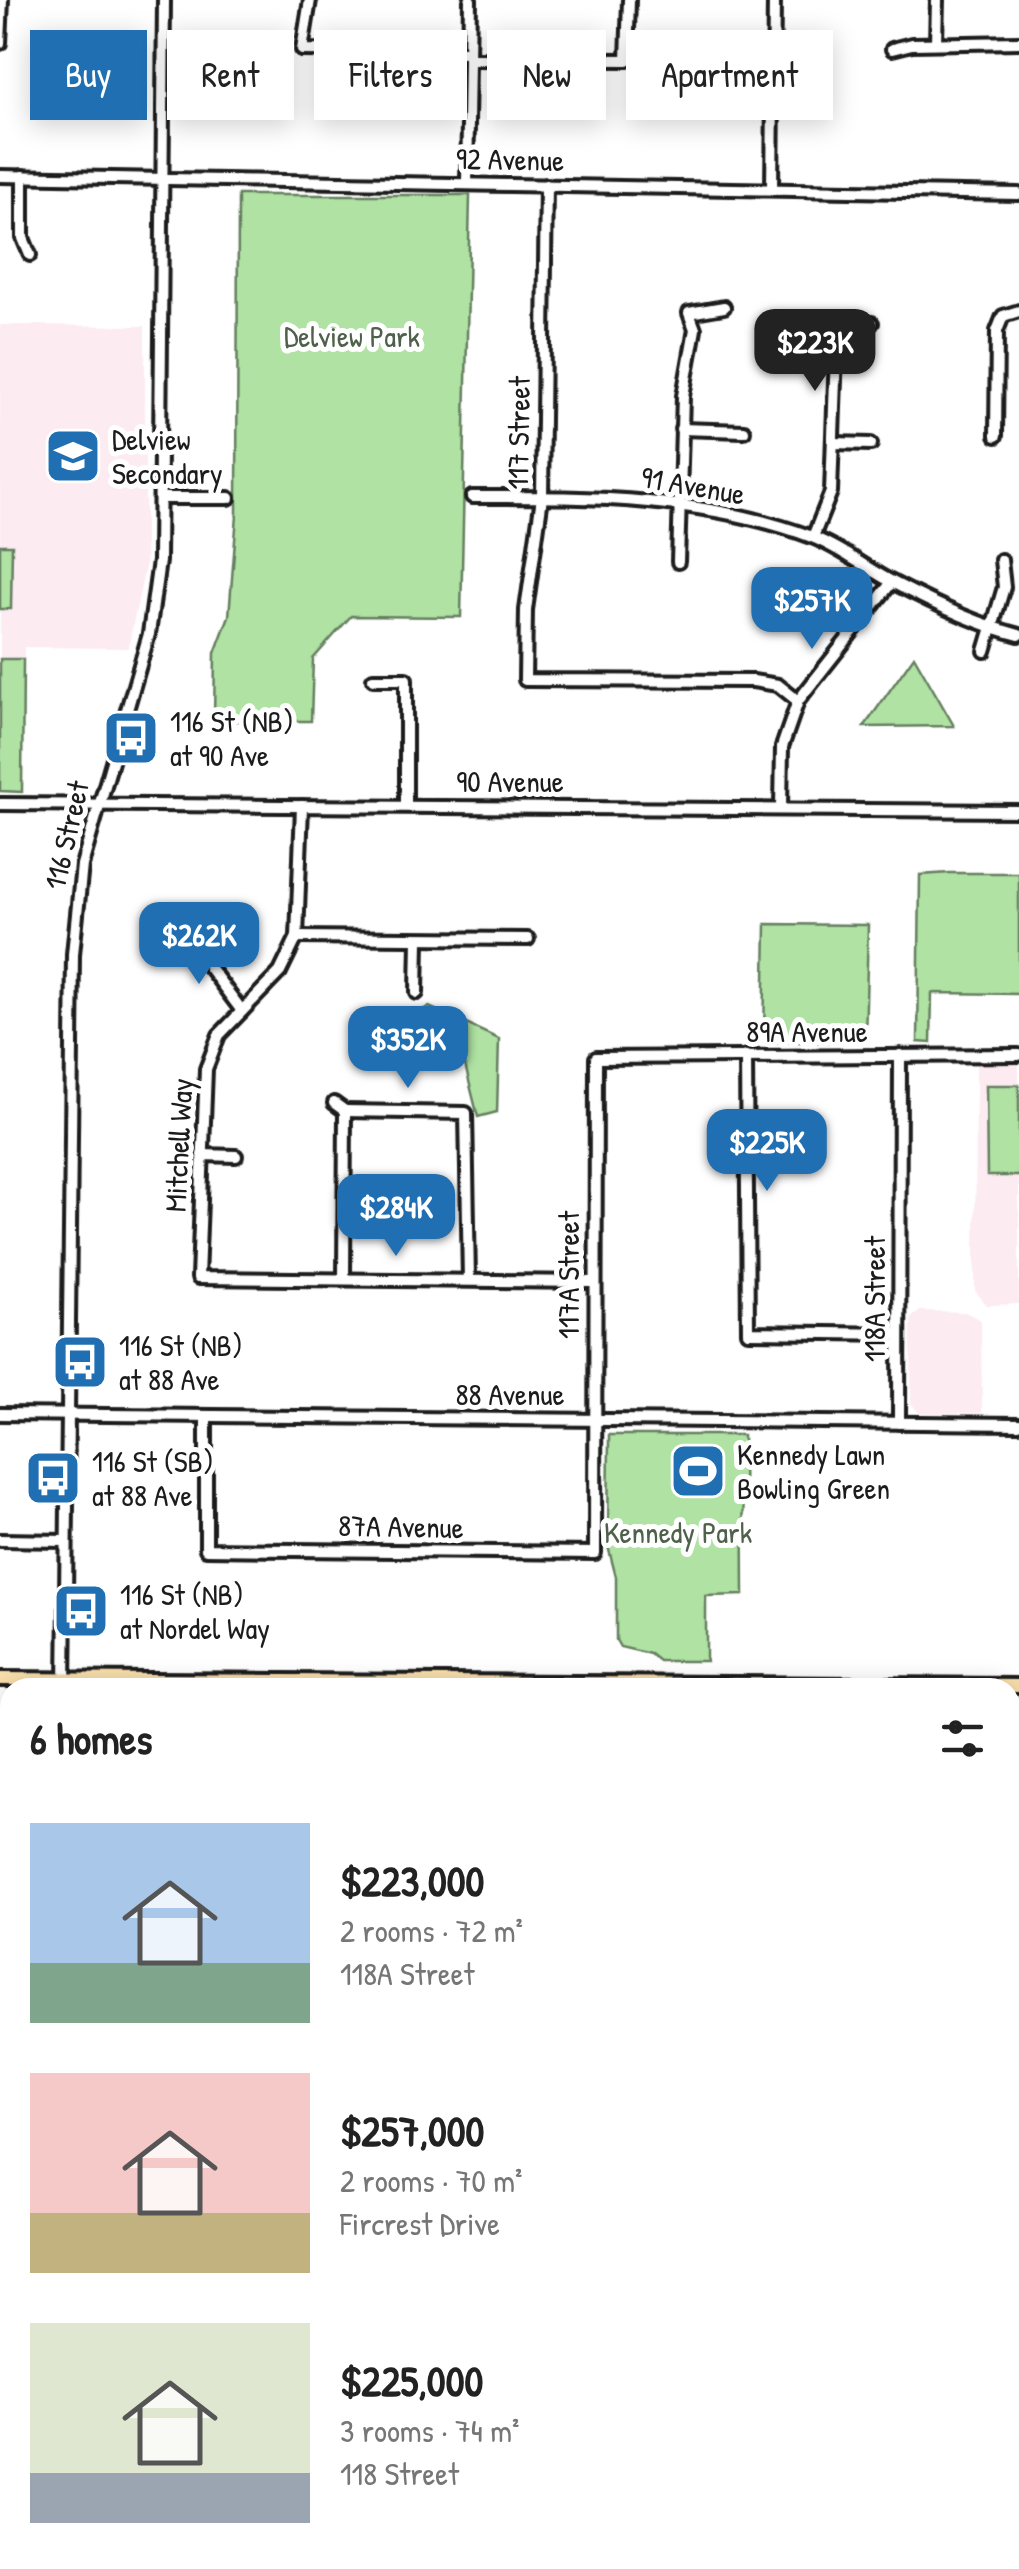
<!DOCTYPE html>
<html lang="en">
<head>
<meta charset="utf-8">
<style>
	body { margin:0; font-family:"Patrick Hand",sans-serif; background:#f6f6f6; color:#222; height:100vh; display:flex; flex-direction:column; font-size:38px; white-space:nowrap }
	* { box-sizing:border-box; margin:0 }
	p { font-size:32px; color:#767676 }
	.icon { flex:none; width:55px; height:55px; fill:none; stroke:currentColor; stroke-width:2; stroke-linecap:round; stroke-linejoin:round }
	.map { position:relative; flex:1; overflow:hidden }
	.side { position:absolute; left:0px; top:1678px; width:1020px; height:892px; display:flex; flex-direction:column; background:#fff; border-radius:30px 30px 0 0; box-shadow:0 5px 25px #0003 }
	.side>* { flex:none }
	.hud { position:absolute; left:30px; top:30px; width:960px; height:90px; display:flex; gap:20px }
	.price { position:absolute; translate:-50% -85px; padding:0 22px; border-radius:20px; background:#1f6fb2; color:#fff; font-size:32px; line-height:65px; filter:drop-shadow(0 2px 5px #0008) }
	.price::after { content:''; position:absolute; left:50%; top:60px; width:30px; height:22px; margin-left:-15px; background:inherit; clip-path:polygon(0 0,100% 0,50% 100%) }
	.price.current { background:#222; color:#fff }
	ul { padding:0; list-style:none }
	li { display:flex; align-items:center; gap:30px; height:250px; padding:0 30px }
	li span { display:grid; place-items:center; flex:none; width:280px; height:200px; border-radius:0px; color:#555 }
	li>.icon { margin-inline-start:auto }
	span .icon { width:120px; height:120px; fill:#fffc; stroke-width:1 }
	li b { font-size:42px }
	h2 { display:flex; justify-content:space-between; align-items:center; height:120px; padding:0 30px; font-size:42px }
	.pill { padding:0 35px; border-radius:0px; background:#fff; box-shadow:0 5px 25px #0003; font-size:35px; line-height:90px }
	.pill.current { background:#1f6fb2; color:#fff }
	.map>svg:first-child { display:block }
	.built { fill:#fcebf1 }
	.green { fill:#afe2a3; stroke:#667f60; stroke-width:2.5 }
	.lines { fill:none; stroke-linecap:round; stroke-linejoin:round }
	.minor-casing { stroke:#1c1c1c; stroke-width:18 }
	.major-casing { stroke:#1c1c1c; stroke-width:20 }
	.minor { stroke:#fff; stroke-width:10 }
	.major { stroke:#f8deab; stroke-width:12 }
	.labels { text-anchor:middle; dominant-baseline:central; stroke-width:10; stroke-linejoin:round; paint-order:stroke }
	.street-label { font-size:30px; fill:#1c1c1c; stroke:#fff }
	.park-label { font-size:30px; fill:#4f614b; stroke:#fff }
	.poi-label { font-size:30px; fill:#1c1c1c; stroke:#fff; text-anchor:start }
</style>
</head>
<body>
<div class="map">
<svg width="1019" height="2569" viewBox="0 0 1019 2569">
	<rect width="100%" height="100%" fill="#fff"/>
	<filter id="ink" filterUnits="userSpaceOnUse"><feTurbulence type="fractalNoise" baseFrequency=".01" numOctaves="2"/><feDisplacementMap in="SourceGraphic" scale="20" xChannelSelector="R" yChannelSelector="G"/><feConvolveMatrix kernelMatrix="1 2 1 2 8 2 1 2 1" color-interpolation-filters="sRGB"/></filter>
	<g filter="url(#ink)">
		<!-- built -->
		<g class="built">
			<path d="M0 325 145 326V567L128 648 24 647 22 792 0 791Z"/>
			<path d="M976 1064H1019V1304L987 1305 975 1291Z"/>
			<path d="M920 1311 965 1312 981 1320 982 1413H919L911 1403V1318Z"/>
		</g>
		<!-- green -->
		<g class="green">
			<path d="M238 195H470L461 617 351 616 313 659 311 721H214L215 653 229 616 237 515Z"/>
			<path d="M0 545H12L11 609H0Z"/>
			<path d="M914 656 954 726 864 727Z"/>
			<path d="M0 659H23L22 792 0 791Z"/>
			<path d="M950 873H1019V994L932 993 931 1043 918 1042 920 875Z"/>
			<path d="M766 924 868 925 865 1042H764Z"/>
			<path d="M429 1007 499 1039 497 1112 478 1117 462 1053 422 1010Z"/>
			<path d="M986 1085H1019V1176H987Z"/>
			<path d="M609 1435H743L744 1595 706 1596V1661H659L650 1654 620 1647 616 1640V1577L608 1546Z"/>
		</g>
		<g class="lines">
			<!-- minor casing -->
			<g class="minor-casing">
				<g id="minor">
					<path d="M310 0 302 50 469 52"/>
					<path d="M0 43 2 0"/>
					<path d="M936 43 937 0"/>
					<path d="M892 49 912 44 1019 42"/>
					<path d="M469 59 627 60 629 0"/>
					<path d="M0 176 1019 194"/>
					<path d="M23 176V238L30 255"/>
					<path d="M467 184 470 0"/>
					<path d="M546 185 542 497 526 610 525 680 753 681 778 685 798 701"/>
					<path d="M772 189 774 0"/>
					<path d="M681 429 744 431"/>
					<path d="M996 436 997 331 1003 316 1019 311"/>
					<path d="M833 443 871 444"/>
					<path d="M472 497C587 497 703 496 812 537 841 548 865 568 892 582 932 603 976 624 1019 635"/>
					<path d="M161 498H229"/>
					<path d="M813 537 831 492 837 323H872"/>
					<path d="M678 562 683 396 695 329 689 313 724 307"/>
					<path d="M985 651 1004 587 1001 560"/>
					<path d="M373 679H406V806"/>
					<path d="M0 804 1019 811"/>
					<path d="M302 806 297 937 280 972 219 1035 206 1069 198 1278 593 1282"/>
					<path d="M781 808 782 747 798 701 892 582"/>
					<path d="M297 937 528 939"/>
					<path d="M205 943 209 967 242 1011"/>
					<path d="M417 993 418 939"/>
					<path d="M746 1056 748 1332 899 1334"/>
					<path d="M334 1103 345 1111 344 1279"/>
					<path d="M345 1111 466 1113 469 1280"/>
					<path d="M202 1155 236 1156"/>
					<path d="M0 1414 1019 1424"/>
					<path d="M206 1417V1549L595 1553 596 1058 1019 1055"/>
					<path d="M899 1423 900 1055"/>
					<path d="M0 1540 66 1541"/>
					<path d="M65 1688 73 954 82 865 149 634 159 561 164 0"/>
					<path d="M0 1786H10"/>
					<path d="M1010 1790H1019"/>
					<path d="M1010 1914H1019"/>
					<path d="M1010 2042H1019"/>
					<path d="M0 2044H10"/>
					<path d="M1010 2244 1019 2239"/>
					<path d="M0 2294H10"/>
					<path d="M0 2416H10"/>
					<path d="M1010 2502H1019"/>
					<path d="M0 2536H10"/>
					<path d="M118 2560 119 2569"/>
					<path d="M130 2560 132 2569"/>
					<path d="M972 2560V2569"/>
					<path d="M287 2569V2560"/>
					<path d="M613 2569V2560"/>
				</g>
			</g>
			<!-- major casing -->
			<g class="major-casing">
				<path id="major" d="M0 1679 1019 1686"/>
			</g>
			<!-- minor -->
			<use href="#minor" class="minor"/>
			<!-- major -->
			<use href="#major" class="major"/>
		</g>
	</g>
	<!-- icons -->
	<defs>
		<g id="school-square" transform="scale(2.875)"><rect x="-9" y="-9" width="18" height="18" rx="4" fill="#1f6fb2" stroke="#fff"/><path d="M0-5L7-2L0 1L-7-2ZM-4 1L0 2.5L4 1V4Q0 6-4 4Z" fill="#fff"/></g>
		<g id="bus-square" transform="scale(2.875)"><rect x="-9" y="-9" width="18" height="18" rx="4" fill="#1f6fb2" stroke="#fff"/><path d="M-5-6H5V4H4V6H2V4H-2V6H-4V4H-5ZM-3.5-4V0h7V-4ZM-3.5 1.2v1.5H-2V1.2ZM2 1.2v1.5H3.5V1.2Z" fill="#fff"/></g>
		<g id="stadium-square" transform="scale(2.875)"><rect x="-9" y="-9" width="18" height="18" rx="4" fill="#1f6fb2" stroke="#fff"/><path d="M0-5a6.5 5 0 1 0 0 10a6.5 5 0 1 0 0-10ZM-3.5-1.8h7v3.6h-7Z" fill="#fff"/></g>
	</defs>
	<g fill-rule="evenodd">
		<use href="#school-square" x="73" y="456"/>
		<use href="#bus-square" x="131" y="738"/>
		<use href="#bus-square" x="80" y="1362"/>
		<use href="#stadium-square" x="698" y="1471"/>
		<use href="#bus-square" x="53" y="1478"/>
		<use href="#bus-square" x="81" y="1611"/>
	</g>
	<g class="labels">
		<!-- street labels -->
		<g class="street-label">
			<text transform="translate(510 159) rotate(1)">92 Avenue</text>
			<text transform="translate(518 433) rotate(-89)">117 Street</text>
			<text transform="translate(693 485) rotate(10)">91 Avenue</text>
			<text x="510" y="781">90 Avenue</text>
			<text transform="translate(66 835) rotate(-77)">116 Street</text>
			<text x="807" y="1031">89A Avenue</text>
			<text transform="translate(178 1145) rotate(-87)">Mitchell Way</text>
			<text transform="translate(568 1275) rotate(-90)">117A Street</text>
			<text transform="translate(874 1299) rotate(-90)">118A Street</text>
			<text x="510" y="1394">88 Avenue</text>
			<text transform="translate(401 1526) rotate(1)">87A Avenue</text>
		</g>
		<!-- park labels -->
		<g class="park-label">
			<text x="352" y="336">Delview Park</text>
			<text x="678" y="1532">Kennedy Park</text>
		</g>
		<!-- poi labels -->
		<g class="poi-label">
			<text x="112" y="439">Delview<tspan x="112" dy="34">Secondary</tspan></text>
			<text x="170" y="721">116 St (NB)<tspan x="170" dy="34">at 90 Ave</tspan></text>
			<text x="119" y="1345">116 St (NB)<tspan x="119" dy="34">at 88 Ave</tspan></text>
			<text x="737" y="1454">Kennedy Lawn<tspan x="737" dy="34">Bowling Green</tspan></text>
			<text x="92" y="1461">116 St (SB)<tspan x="92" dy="34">at 88 Ave</tspan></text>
			<text x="120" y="1594">116 St (NB)<tspan x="120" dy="34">at Nordel Way</tspan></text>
		</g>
	</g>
</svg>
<b class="price current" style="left:815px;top:394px">$223K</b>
<b class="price" style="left:812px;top:652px">$257K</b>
<b class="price" style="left:199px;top:987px">$262K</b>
<b class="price" style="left:408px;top:1091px">$352K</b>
<b class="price" style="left:767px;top:1194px">$225K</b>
<b class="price" style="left:396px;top:1259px">$284K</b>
<div class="hud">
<a class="pill current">Buy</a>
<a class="pill">Rent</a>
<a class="pill">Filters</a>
<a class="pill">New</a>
<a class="pill">Apartment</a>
</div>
<section class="side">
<h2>6 homes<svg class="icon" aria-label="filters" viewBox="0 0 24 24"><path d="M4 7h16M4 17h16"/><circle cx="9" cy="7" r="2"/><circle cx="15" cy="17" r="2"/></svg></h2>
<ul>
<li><span style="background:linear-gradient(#a9c7e8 70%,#7fa58c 0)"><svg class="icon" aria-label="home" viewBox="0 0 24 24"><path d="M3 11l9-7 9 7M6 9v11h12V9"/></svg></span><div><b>$223,000</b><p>2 rooms · 72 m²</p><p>118A Street</p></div></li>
<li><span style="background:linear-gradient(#f6c9c9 70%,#c2b280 0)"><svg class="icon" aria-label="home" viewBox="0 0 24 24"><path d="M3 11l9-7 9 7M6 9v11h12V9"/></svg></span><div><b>$257,000</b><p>2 rooms · 70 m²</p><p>Fircrest Drive</p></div></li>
<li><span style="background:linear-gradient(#dfe7d0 75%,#9aa5b1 0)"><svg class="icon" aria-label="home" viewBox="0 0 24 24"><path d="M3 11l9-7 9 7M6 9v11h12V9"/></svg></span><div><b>$225,000</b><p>3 rooms · 74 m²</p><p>118 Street</p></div></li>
</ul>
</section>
</div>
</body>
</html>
